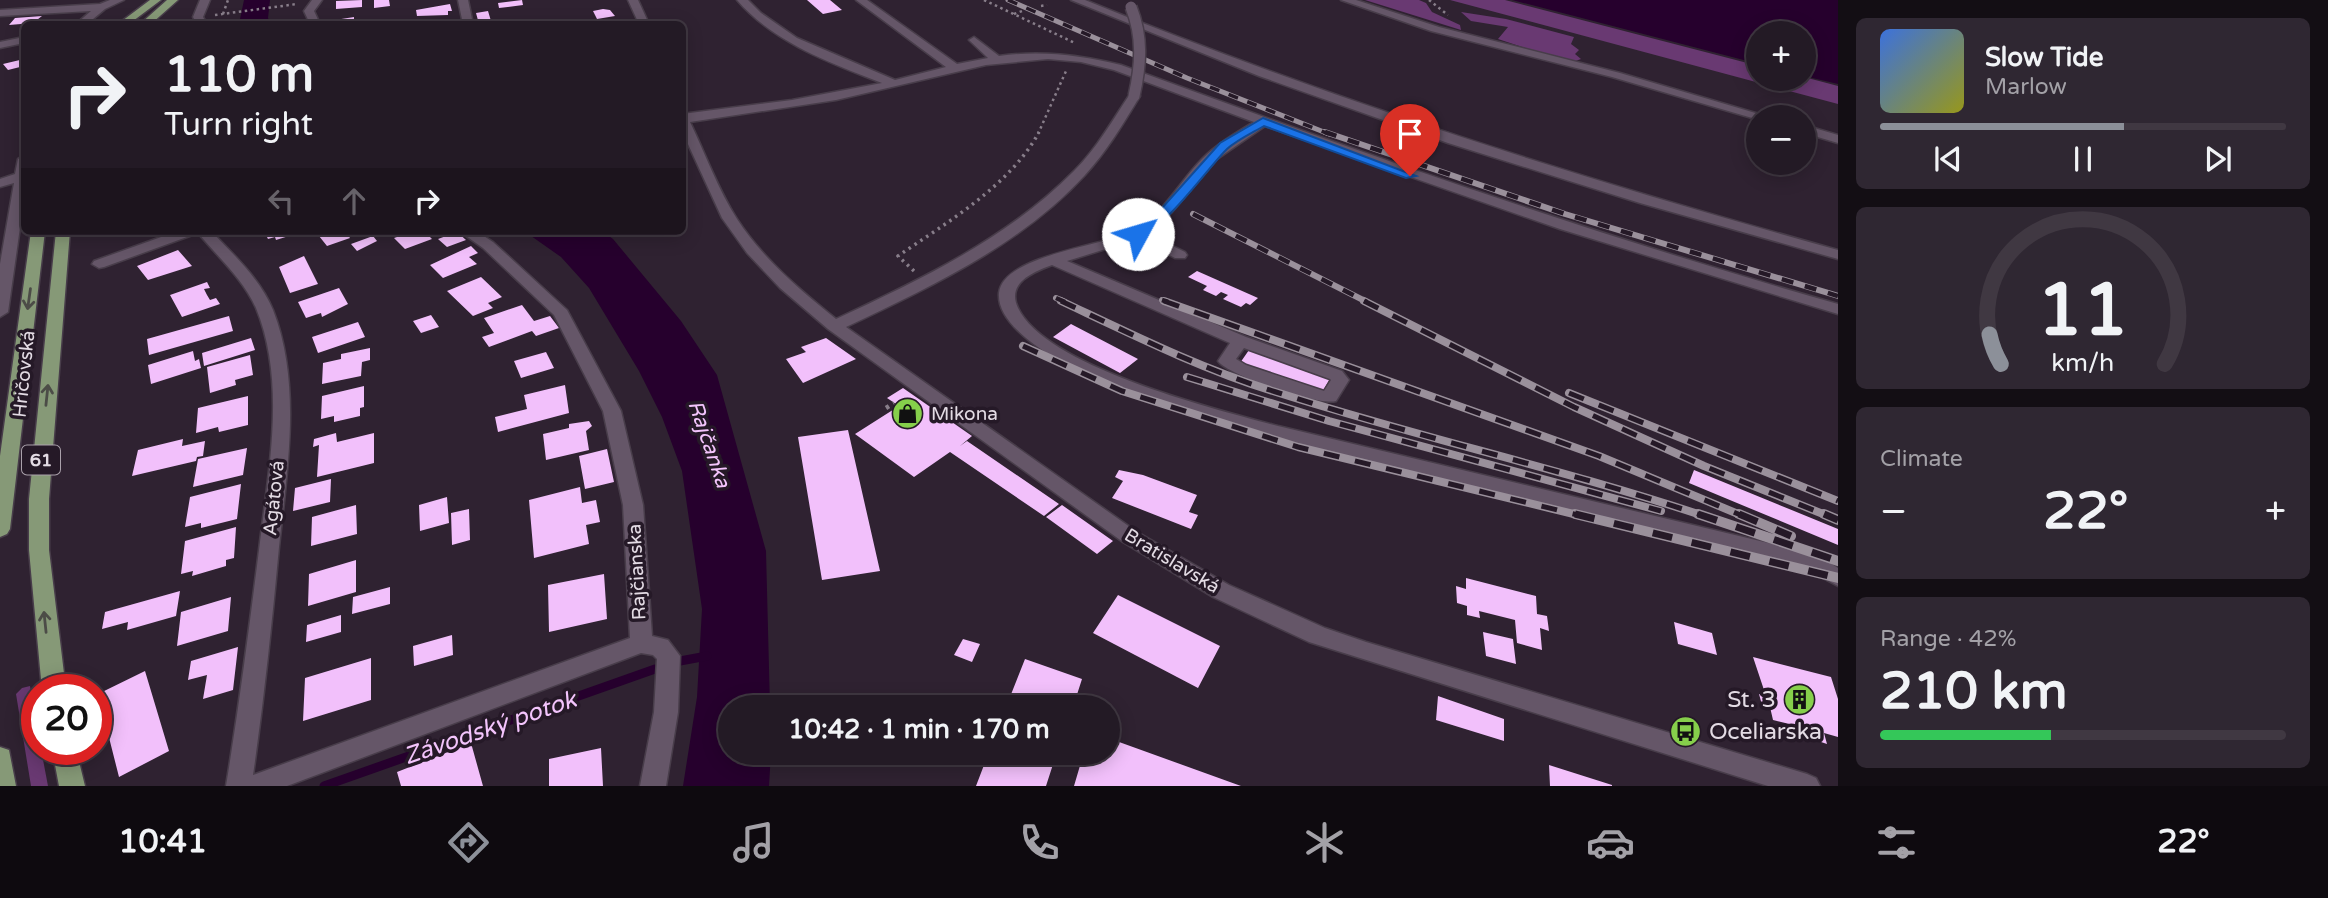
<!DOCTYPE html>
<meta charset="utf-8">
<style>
:root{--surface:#231a25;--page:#2f2732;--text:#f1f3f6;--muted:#a3a1a7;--line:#403842;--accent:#8c9099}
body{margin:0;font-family:"Varela Round",sans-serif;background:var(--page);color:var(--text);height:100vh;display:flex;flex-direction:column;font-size:26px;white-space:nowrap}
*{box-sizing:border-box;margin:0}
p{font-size:23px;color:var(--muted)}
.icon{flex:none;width:38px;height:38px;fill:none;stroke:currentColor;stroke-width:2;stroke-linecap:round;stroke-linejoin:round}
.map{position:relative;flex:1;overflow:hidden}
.drawer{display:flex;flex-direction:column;gap:18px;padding:18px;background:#130e14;width:490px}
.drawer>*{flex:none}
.top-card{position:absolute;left:21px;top:21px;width:665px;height:214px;border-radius:10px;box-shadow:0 4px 18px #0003,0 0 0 2px var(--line);background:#231a25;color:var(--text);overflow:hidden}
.fabs{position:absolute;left:1746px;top:21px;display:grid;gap:14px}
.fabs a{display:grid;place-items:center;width:70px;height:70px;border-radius:50%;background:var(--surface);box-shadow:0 4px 18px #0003,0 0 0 2px var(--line);font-size:35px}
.speed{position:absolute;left:21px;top:674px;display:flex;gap:14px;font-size:35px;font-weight:700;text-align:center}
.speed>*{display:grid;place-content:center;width:91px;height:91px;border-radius:50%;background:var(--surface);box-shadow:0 4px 18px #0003,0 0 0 2px var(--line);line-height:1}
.speed .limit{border:10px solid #d22;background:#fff;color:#111}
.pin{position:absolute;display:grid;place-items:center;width:60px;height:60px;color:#fff;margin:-72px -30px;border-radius:50% 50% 50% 0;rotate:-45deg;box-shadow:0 0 7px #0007}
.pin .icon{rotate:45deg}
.me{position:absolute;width:77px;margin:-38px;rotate:51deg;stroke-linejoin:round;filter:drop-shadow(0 0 5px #0008)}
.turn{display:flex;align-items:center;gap:24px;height:147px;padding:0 28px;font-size:32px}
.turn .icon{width:91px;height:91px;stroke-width:2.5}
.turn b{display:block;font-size:49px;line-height:60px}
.lanes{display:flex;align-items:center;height:66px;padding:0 28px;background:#0003;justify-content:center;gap:35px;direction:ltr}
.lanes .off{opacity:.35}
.big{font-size:52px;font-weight:800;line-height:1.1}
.drawer .card{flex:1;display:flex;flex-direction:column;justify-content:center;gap:10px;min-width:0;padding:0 24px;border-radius:10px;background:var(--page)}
.drawer .dial{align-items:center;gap:0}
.dial svg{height:182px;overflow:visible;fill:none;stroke:var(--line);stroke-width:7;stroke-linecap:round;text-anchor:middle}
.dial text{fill:var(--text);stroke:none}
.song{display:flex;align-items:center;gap:21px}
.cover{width:84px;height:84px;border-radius:10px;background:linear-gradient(135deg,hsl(220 70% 55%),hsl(60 70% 35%))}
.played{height:7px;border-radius:4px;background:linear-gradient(90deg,var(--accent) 60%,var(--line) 60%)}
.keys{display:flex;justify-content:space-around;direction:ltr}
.heat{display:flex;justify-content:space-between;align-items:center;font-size:38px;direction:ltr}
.charge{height:10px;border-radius:5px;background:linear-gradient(90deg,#34c759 42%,var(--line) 0)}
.trip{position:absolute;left:718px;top:695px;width:402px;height:70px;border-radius:35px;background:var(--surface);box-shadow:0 4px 18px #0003,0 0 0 2px var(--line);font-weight:800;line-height:70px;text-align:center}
.menu{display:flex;height:112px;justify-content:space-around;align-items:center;background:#0e0a0f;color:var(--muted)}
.menu .icon{width:49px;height:49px}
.menu .selected{color:var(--accent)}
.menu b{font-size:32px;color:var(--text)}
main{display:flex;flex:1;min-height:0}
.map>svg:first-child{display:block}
.green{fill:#693972}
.water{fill:#26002d}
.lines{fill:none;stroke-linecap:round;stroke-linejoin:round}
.stream{stroke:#26002d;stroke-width:9}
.building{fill:#f2c0fb}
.minor-casing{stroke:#483d4a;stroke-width:3}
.major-casing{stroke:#483d4a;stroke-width:3}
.path-far2{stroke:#887e8a;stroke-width:2.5;stroke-dasharray:2.5 3.5;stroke-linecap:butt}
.path-far1{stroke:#887e8a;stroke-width:3.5;stroke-dasharray:2.5 4.5;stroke-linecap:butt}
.path{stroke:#887e8a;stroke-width:4.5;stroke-dasharray:3.5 5;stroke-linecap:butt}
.minor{fill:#655668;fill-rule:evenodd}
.major{fill:#869977;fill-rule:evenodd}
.rail-far3-casing{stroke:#9a909b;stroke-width:5}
.rail-far2-casing{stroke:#9a909b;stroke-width:6}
.rail-far1-casing{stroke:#9a909b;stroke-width:8}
.rail-casing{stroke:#9a909b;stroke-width:10}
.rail-far3{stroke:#251927;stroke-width:3.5;stroke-dasharray:10;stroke-linecap:butt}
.rail-far2{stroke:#251927;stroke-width:4.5;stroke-dasharray:12;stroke-linecap:butt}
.rail-far1{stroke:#251927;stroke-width:5;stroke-dasharray:16;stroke-linecap:butt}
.rail{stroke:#251927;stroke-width:7;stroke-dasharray:20;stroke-linecap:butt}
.minor-bridge-casing{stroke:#483d4a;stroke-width:14;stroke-linecap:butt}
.minor-bridge{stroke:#655668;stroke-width:11}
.oneway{stroke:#4c4c47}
.route{fill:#1a73e8;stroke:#114b97;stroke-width:2}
.labels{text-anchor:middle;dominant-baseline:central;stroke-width:7;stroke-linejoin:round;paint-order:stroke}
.shield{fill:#251927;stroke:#aaa1ab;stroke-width:2}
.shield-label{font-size:18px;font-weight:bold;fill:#e3dbe4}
.street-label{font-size:19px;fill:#e3dbe4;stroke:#251927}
.poi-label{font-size:19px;fill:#e3dbe4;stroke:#251927;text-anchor:start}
.water-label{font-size:21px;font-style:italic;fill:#f3c4fc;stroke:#251927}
.near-poi-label{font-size:23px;fill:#e3dbe4;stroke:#251927;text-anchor:end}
.near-water-label{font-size:24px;font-style:italic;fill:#f3c4fc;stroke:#251927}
</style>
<main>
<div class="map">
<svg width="1838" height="786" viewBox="0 0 1838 786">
<rect width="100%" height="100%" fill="#2f2231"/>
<path class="green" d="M1365,0H1419L1426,3L1432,12L1460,25L1461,30Z
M1450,0H1505L1759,66V79L1804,77L1838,86V104Z
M1461,12L1506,19L1574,37L1571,44L1579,50L1575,54L1581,59L1570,63L1498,39L1508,27L1471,21Z
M30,686L37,724V749H41L48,786H31L16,694L22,688Z"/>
<path class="water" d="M244,0H270L268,18L271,24H239Z
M1512,0H1838V84L1804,76V33H1759V64Z
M524,231H602L613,239L681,321L717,375L766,551L770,707H730V752L771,753L769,786H683L697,697L702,609L682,471L662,417L639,371L589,288L561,257Z"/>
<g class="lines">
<path class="stream" d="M680,661L707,656
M324,786L655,669"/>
</g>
<path class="building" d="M362,0V7L336,9V1Z
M374,0H389L390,6L374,8Z
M522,0L523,5L499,8L498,3Z
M807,0H830L842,10L823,14Z
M450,4L452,11H448V15L417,16L416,10Z
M603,9L610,10L615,16L597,19L593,11Z
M488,11L491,21L488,22L489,24H479L476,13Z
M42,16L33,23L9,25L15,18Z
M354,17V24H335V20Z
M24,59V66L8,70L3,64Z
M264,231H290L292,235L276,240L275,237L268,239Z
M315,231H345L350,238L327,246Z
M407,231H424L432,239L405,249L394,238L409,233Z
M457,232L466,240L447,247L438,239Z
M373,236L377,241L357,251L351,244Z
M471,246L478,253L469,257L477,264L443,278L430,265Z
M178,250L192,266L148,280L137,266Z
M304,256L318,284L290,293L279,267Z
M1197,271L1258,298L1250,305L1246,303L1241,307L1223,299L1228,295L1221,292L1216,296L1203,290L1207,286L1188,277Z
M481,277L502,297L488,303L493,308L473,316L447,291Z
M207,282L210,288L204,289L207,295L210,300L216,298L220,304L182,317L170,295Z
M339,288L348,304L322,317L321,313L306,318L298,302Z
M522,305L534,321L550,316L559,328L536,336L532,331L489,347L482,337L494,333L484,318Z
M431,315L439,327L421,333L413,321Z
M229,316L233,331L149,355L147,339Z
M358,322L365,337L318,353L312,337Z
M1071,324L1138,359L1120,373L1053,337Z
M251,338L255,350L204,366L202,353Z
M826,338L856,359L803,383L786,359L806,352L801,347Z
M370,348V360L362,362L361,376L322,384L323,363L341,359V354Z
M1249,350L1303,369L1307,363L1333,373L1322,393L1240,363Z
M193,351L195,361L199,359L201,368L151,384L148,365Z
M546,352L554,368L521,378L514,361Z
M250,355L253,375L235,380L236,385L210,393L207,367Z
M565,385L569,413L498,432L495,417L527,409L524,395Z
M364,386V407L360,408V416L334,422V416L321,419L322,396Z
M903,388L972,436L960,446L967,441L1059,504L1044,516L950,452L914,477L855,434L899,406L887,398Z
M248,396V425L219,432L218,427L196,433L198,408Z
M589,421L592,426L586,431L589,450L546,460L543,434L569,428V424Z
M848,430L880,571L822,580L798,437Z
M336,433L337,442L374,433V463L317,477L319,445L313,447L314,439Z
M183,439L182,446L205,441L203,456L197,457L196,461L132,476L138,450Z
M247,448L243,475L193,487L198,459Z
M607,449L614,482L585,489L579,456Z
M1119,470L1143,475L1197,495L1189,512L1198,515L1191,529L1112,498L1123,481L1115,477Z
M1694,470L1838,529V545L1689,483Z
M331,479L330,502L293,511L295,488Z
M241,484L237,519L201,528V523L185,527L190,497Z
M580,487L582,503L596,500L600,522L586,525L589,544L534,558L529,500Z
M447,497L449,523L420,531L419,505Z
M356,505L357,534L311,546L312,517Z
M1062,505L1113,541L1097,554L1046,517Z
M469,509L470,540L452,545L451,513Z
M236,527L234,558L226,560V566L192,576L193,571L181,574L185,541Z
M356,560V592L308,606L309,574Z
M604,574L607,619L549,632L548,585Z
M1466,578L1536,596L1537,614L1547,616L1549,631L1540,628L1542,650L1517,643L1515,620L1479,611L1480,618L1467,615V606L1457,603L1456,586L1466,589Z
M390,587V604L352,614L353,597Z
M180,591L176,616L127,630L128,622L102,629L105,612Z
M1118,595L1220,646L1198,688L1093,633Z
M231,597L228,631L177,646L181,612Z
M341,615V632L306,642L307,625Z
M1674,622L1712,633L1717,655L1678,644Z
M1483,632L1513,639L1516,664L1486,656Z
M452,635L453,655L414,666L413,646Z
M963,639L980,644L972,662L954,655Z
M238,647L233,690L203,699L207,675L188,680L191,661Z
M1753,657L1831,677L1838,699V737L1824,733L1827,744L1812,739L1806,728L1773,720L1770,707L1762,705L1759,694L1766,696Z
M371,658V700L303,721L305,678Z
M1025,659L1082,679L1073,707H1006Z
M145,671L169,751L119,777L98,694Z
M1438,696L1504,719V741L1436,720Z
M1108,738L1241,786H1074L1084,752H1108Z
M471,743L483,786H401L397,772Z
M601,748L603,786H549V759Z
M989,752H1057L1046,786H976Z
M1549,765L1612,785V786H1550Z"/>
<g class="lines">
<defs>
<path id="minor" d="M110,0H124L105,9L87,24H76L91,11L0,16V10L100,4Z
M200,0H210L203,17L207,24H197L193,17Z
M312,0H322L314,11L320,24H310L304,11Z
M458,0H468L473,24H463Z
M628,0H638L649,24H639Z
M737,0H748L761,13L797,38L895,80L946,67L856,0H867L957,64L988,58L969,40L974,37L999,56C1041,50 1080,55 1121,65C1358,152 1595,235 1838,304V314L1560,229L1265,126L1217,159L1171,213L1148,234L1185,252L1187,255L1185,258H1175L1138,239L1067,261L1246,337L1342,371L1349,380L1336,401C1318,406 1229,376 1218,361L1230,343L1052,265C1033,272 1006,283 1018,308C1046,367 1217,410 1278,426L1789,548L1824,559L1838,568V586L1810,571L1789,564C1659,533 1529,501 1400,469C1294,443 1184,420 1085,374C1058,361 996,328 999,293C1003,255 1104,246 1133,231C1163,215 1179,182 1202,159C1217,144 1236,133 1254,122L1114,70L1081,62L1048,59L986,65L836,100L690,122C705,153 718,190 737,219C763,259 799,289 836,319C920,280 1008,238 1074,171C1097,148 1112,121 1130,94H1138L1140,96C1123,124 1107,151 1085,175C1021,245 930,287 846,327L1137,532L1229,585L1325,628L1366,642L1807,774L1816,778L1820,786H1768L1309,642L1213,597L1123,542L828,329L780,288L747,253L722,218L682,131V114L792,100L882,83C831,63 774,43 737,0ZM1244,348L1330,379L1331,380L1324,391L1246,365L1236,359Z
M1071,0H1085C1331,100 1582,179 1838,250V259L1640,203L1448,143L1259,76Z
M1341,0H1356L1439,27L1620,73L1769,117H1759V120L1612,77L1431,31Z
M24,37V43L0,48V42Z
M1804,125L1838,135V143L1804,133Z
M24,155V199L8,312L0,317V264L14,183L0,187V179L15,174L18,159Z
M178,231H211C234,255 260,279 273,310C302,384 287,471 279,547C272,623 264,699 253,775L630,638L623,505L603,411L554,315L483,248L459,231H476L493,242L567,310L621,411L643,505L652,636L668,640L680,656L678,712L666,786H640L654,712L657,659L653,655L641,653L287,786H226C239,707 249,629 259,550C268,473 287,383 256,308C243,279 218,257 198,233L104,267L99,268L92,264L94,261Z"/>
<path id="major" d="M150,0H161L129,24H118Z
M167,0H178L151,24H140Z
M31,231H45L10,529L7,534L0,537V456Z
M56,231H70L49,499V550L66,690H42L29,550V499Z
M0,747L9,750L16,786H0Z
M52,749H76L85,786H59Z"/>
</defs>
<use href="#minor" class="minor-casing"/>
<use href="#major" class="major-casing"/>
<path class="path-far2" d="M984,0L1075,43
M1429,0L1448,15
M1041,6L1047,5
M223,14L228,0
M1014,14L1025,10
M215,15L297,4
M1038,134L1066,71"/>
<path class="path-far1" d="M914,271L898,256C946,223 1011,185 1039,132"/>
<path class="path" d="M886,408L894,403"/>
<use href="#minor" class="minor"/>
<use href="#major" class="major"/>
<defs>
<path id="rail-far3" d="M1008,0L1187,78L1329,134"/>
<path id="rail-far2" d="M1325,132L1565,214L1838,296
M1193,214L1367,302
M1056,298L1065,302
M1162,300L1168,302"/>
<path id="rail-far1" d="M1061,301C1131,334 1201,369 1276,392C1417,437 1563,469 1704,516
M1164,301L1599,456L1743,516
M1364,301L1574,407L1704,466L1828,516
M1023,346L1122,391L1298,447L1582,516
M1187,377L1329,421L1661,511
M1569,393L1838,501"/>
<path id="rail" d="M1575,514L1838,578
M1698,514L1838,561
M1739,514L1791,536
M1824,514L1838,520"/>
</defs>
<use href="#rail-far3" class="rail-far3-casing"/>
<use href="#rail-far2" class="rail-far2-casing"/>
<use href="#rail-far1" class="rail-far1-casing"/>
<use href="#rail" class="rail-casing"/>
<use href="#rail-far3" class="rail-far3"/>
<use href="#rail-far2" class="rail-far2"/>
<use href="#rail-far1" class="rail-far1"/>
<use href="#rail" class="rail"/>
<defs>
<path id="minor-bridge" d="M1131,7C1143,37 1141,65 1134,96"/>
</defs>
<use href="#minor-bridge" class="minor-bridge-casing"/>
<use href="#minor-bridge" class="minor-bridge"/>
</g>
<defs><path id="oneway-shaft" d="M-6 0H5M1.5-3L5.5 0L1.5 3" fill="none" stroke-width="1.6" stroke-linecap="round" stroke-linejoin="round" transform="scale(1.75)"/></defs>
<g class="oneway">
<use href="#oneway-shaft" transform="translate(29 299) rotate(98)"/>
<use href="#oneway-shaft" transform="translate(47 395) rotate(-84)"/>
<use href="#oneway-shaft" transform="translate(45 622) rotate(-96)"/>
</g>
<path class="route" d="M1263,118L1416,176L1406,178L1264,126C1252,133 1237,140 1227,149C1209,166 1157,241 1133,237V231L1162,208L1220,143Z"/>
<defs>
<symbol id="shop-disc" viewBox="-11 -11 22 22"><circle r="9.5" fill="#86cf4b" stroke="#251927"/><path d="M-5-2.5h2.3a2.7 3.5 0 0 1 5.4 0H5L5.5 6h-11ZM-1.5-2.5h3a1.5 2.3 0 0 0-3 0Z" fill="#111"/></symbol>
<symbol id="building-disc" viewBox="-11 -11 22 22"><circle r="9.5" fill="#86cf4b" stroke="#251927"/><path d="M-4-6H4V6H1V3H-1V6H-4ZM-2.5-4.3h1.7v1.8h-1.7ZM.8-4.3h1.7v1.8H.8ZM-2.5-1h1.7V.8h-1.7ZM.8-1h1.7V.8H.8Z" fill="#111"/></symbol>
<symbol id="bus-disc" viewBox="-11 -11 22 22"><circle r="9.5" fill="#86cf4b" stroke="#251927"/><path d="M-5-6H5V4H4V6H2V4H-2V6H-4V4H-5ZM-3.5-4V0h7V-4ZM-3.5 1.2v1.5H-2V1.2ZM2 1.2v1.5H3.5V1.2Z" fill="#111"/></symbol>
</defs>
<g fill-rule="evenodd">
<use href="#shop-disc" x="890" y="396" width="35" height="35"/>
<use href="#building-disc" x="1782" y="682" width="35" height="35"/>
<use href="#bus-disc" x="1668" y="714" width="35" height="35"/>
</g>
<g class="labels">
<rect class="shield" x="22" y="445.5" width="38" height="29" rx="5"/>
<g class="shield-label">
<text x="41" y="460">61</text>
</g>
<g class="street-label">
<text transform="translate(24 374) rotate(-84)">Hričovská</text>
<text transform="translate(274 498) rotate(-84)">Agátová</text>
<text transform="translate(1172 561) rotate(31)">Bratislavská</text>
<text transform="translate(637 572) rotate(-93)">Rajčianska</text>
</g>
<g class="poi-label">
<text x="931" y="414">Mikona</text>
</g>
<g class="water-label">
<text transform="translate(709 444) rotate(71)">Rajčanka</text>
</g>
<g class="near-poi-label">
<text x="1776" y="700">St. 3</text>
<text x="1709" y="732" text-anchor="start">Oceliarska</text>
</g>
<g class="near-water-label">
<text transform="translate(490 728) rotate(-19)">Závodský potok</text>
</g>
</g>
</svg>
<div class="fabs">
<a>+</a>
<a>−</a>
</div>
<div class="speed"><div class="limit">20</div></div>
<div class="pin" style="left:1410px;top:176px;background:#d93025"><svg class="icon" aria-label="arrive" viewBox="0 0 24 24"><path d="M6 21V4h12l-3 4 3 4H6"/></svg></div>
<svg class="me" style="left:1138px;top:234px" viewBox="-20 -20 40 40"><circle r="19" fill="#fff"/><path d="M0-13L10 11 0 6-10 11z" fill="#1a73e8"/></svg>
<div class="trip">10:42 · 1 min · 170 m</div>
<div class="top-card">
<div class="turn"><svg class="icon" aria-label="right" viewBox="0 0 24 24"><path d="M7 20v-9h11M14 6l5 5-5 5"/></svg><div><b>110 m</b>Turn right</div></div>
<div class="lanes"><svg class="icon off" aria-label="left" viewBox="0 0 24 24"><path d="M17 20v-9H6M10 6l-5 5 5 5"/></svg><svg class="icon off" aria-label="ahead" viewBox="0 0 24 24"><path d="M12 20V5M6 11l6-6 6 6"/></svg><svg class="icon" aria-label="right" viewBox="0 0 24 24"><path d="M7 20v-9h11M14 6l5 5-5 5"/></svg></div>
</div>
</div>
<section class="drawer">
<div class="card">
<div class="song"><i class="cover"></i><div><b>Slow Tide</b><p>Marlow</p></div></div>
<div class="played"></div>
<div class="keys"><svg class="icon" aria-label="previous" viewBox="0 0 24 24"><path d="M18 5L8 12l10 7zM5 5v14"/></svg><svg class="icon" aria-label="pause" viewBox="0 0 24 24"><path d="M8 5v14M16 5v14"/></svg><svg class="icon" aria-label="next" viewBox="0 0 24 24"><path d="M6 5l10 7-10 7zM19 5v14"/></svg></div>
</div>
<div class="card dial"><svg viewBox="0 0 100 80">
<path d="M14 69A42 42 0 1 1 86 69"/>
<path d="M14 69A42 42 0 0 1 9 56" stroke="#8c9099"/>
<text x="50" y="56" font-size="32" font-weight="700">11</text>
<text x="50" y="72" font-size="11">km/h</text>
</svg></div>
<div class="card"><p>Climate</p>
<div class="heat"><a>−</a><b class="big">22°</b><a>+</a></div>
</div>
<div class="card"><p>Range · 42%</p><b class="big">210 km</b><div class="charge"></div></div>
</section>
</main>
<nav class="menu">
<b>10:41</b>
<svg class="icon selected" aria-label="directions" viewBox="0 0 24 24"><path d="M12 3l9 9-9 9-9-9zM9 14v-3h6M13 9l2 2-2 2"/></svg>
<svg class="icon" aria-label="music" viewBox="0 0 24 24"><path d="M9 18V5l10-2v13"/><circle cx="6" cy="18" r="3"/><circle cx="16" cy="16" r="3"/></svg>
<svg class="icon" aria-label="phone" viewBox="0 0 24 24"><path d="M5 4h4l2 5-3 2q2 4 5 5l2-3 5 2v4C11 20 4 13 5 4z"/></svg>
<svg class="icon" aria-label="climate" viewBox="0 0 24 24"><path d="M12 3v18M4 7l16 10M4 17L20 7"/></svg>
<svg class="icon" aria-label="car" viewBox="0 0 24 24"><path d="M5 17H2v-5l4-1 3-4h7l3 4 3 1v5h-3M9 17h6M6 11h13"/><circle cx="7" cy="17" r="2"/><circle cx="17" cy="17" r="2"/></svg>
<svg class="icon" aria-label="filters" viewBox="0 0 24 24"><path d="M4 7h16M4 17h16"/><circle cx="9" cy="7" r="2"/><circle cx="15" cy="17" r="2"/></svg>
<b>22°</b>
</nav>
